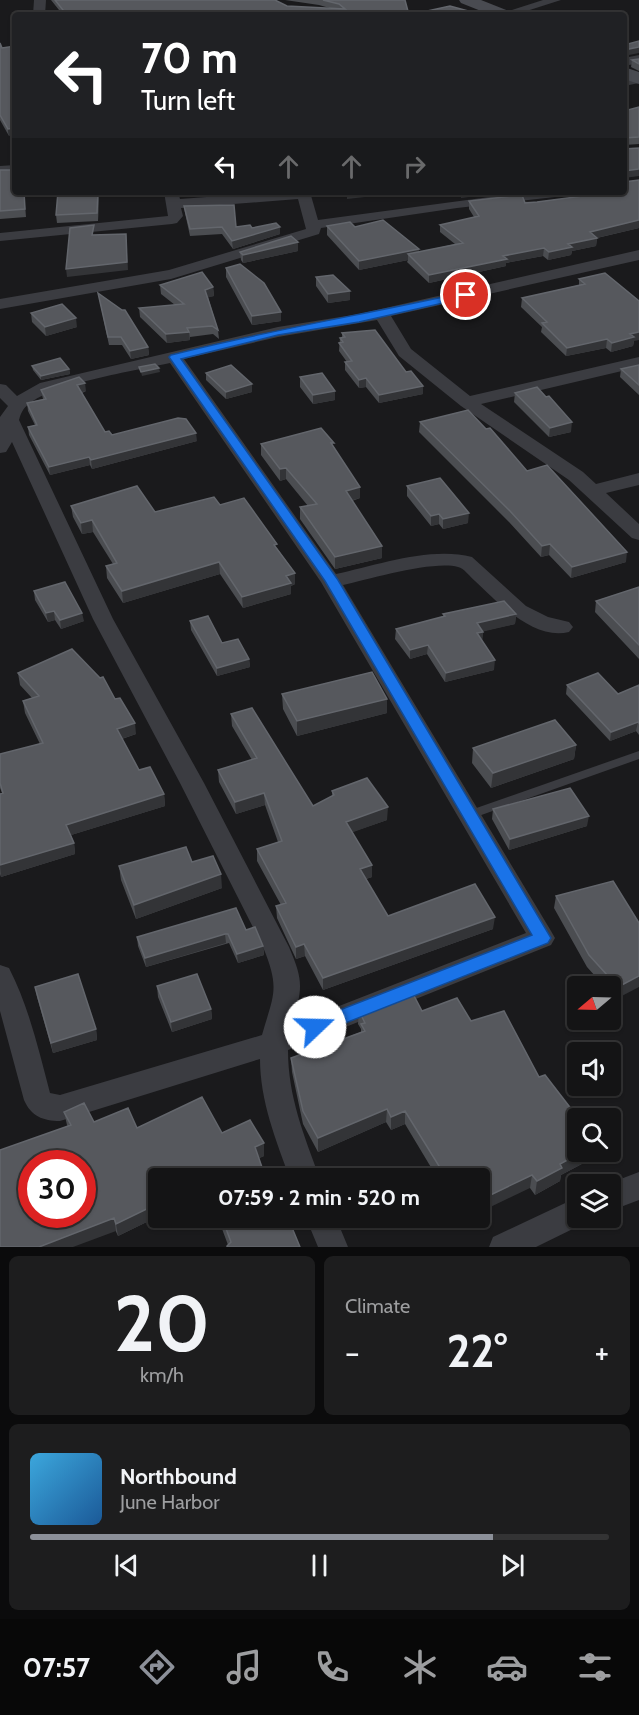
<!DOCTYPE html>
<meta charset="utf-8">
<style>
:root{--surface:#141415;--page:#1d1d1e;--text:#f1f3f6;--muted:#9d9ea0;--line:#333334;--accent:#8c9099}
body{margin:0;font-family:Cabin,sans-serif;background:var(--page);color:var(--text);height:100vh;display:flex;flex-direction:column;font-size:22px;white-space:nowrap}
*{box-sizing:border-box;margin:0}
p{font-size:20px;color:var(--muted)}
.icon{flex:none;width:33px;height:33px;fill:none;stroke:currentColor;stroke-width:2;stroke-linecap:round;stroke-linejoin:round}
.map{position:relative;height:1247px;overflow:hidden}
.panel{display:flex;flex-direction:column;gap:9px;padding:9px;background:#0b0b0c;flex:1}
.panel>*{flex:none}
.guide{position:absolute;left:12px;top:12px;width:615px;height:183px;border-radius:6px;box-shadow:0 2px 4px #0004,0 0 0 2px var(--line);background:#202124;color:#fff;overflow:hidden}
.needle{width:39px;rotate:251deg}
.fabs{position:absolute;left:567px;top:976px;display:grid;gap:12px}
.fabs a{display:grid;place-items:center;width:54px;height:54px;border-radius:6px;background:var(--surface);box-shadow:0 2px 4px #0004,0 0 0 2px var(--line);font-size:30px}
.speed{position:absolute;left:18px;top:1150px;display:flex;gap:12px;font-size:30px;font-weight:700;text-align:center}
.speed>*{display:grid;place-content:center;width:78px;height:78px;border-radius:50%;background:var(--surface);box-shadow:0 2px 4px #0004,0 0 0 2px var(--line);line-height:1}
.speed .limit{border:9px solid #d22;background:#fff;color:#111}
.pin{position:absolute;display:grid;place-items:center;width:51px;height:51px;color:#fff;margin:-26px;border:3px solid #fff;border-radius:50%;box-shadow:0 2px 6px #0007}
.me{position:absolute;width:66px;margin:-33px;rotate:69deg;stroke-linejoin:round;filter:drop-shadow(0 0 4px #0008)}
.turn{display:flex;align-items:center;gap:21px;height:126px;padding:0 30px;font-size:27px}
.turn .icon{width:78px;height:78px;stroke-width:2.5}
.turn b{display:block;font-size:42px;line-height:51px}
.lanes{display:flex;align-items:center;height:57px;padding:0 30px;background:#0003;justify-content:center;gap:30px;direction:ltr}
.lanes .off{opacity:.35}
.big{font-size:45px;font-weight:700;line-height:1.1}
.panel .tile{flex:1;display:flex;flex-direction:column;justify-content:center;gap:9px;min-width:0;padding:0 21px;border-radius:9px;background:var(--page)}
.panel .dial{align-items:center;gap:0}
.dial b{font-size:78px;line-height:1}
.song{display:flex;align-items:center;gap:18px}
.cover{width:72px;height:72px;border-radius:9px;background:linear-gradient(135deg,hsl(200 70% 55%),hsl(210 70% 35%))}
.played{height:6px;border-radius:3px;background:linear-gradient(90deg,var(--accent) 80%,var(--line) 80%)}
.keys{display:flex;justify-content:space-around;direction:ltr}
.heat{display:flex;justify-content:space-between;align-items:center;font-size:33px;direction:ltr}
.panel .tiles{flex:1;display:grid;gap:9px;grid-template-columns:1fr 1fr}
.tile:last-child{grid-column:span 2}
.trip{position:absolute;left:148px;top:1168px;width:342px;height:60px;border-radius:6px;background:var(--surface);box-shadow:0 2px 4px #0004,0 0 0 2px var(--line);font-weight:700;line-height:60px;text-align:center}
.dock{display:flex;height:96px;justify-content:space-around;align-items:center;background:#080808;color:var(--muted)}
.dock .icon{width:42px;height:42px}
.dock .active{color:var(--accent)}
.dock b{font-size:27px;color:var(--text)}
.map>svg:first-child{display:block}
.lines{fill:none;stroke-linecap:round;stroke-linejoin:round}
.lane{fill:#3b3c41;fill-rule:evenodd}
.street{fill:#3b3c41;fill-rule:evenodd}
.secondary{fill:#494b51;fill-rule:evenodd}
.wall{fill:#4b4d51}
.shaded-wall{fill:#333437}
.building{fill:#56585d;stroke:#63666c;stroke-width:1.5;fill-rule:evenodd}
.route{fill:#1a73e8;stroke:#114b97;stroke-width:1.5}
</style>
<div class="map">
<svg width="639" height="1247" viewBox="0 0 639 1247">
<rect width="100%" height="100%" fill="#1a1a1c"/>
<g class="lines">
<path class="lane" d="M639,751V759L473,818H465L463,815L465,812Z"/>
<path class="street" d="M34,0H46L45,15H33Z
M543,0H561L514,15H496Z
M639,55V63L624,66V58Z
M639,75V83L624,86V78Z
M15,165V173L0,174V166Z
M164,192H178L180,199L274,192H310L318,220L526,192H571L564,196L457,208L321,228L319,234L171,279L0,309V299L169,270L306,229L298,199L181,208L183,216L177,223L172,224L0,241V233L168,216Z
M639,250V260L391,316L411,349L470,396L639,357V367L481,404L583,472L596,484L639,473V485L606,493L639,524V540L632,538L569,480L461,406L399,356L377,320L278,337L184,359L336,574C377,565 431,546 472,557L526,606L548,617L569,622L573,627L569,632C535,641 498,603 475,581C470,577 464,568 458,567C434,560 370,579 343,585L551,931L555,938L551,945L288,1050C288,1097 304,1135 320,1179H290C276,1140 260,1101 260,1059L60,1121C43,1121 31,1116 24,1100L0,1011V965L9,968C29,1007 39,1051 50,1093L60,1095L262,1035C274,993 280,989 263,947L180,783L93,619L12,442L6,452L0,453V417L8,406L0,398V384L6,385L17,396L40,383L278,327L359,314ZM170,363L321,582L526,933L293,1024C302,987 304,982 289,947L204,783L113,619L19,420C21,413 23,408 29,404C54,383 135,371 170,363Z
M639,1172V1200L610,1211V1185H605Z
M578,1197V1218H590L589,1221L536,1247H489L493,1237Z
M306,1218H336L348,1247H318Z"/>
<path class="secondary" d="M459,0H481L511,12L513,15H491L461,3Z
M624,67L639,72V84L624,79Z"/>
</g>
<path class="wall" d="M51,0H275L287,6L333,9L319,5L285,0H405L409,15H483H63Z
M0,43L9,136L0,120Z
M639,59V71L631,67L632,60Z
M639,107V144L624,145V111Z
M0,173L15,192H24L26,217L0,219Z
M639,180V228L597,238L596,246L572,251L571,255L548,260L543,256L506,263V266L429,283L407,262L408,260L359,270L327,235V226L355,227L419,252L455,244L440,232V225L474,217L469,209V201L537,202L575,197L572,194V192H624Z
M58,192H128L99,195L98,221L57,223L56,215Z
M184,206L236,227L252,228L280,234L233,249L222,234L190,236L185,213Z
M298,242V251L243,263L241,260L240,252Z
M226,268L281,312V321L252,325L226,277Z
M605,273L634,341L633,346L611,352L606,348L566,356L541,332L542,327L521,307L522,298L579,285V279Z
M316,277L350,300L328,303L316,286Z
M160,285L213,287L214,296L208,297L218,330L219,339L213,334L190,337V340L167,343L140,317L139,308L175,305L161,294Z
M98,293L148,347L149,355L131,359L122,345H109Z
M31,313L77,327L46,336L32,322Z
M342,333L406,372L423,386V394L379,403L366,387L359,388L345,370V362H347L339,351L340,338L342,337Z
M639,365V395L620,377L621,369Z
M32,366L69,369L70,374L41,380L33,370Z
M206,373L252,392L226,399L206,380Z
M300,377L335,391V400L313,404L300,387Z
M41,390L86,391L82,393L105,432L112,435L197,441L92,469L90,465L50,475L29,435L28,427L35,425L28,411L27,403L43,399Z
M515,393L571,432L549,437L514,402Z
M420,422L527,471L626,562L571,578L549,555L541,557L509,522L419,432Z
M261,444L334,447L360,498L352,501L382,558L335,569L300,519V507L308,506L286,479L280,481L261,455Z
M407,486L468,523L443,529L439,524L431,526L407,496Z
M220,505L277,548L295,573V584L291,586V594L243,608L220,574L123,603L107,578L106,566L113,564L93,532L82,534L73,517L71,506L155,512Z
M639,587V659L595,612L596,601Z
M34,591L84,621L61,629L55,620L48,622L35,600Z
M443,614H516L515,624L483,631L482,641L494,670L445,682L427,654L410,659L395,639L396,629L443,617Z
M190,621L222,643L249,659L250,667L217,676L191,630Z
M18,673L115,699L136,734L122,739L139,770L164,794L165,806L71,835L74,843L75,854L1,877L0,874V794L2,793L0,788V754L40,744L25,713L23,701L32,698L20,685Z
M567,685L618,694L639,685V735L636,731L610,741L566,694Z
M282,694L387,713L297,736L283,709Z
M231,714L313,806L332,796V791L387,820L352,832L372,877L366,879L388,916L493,929L323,990L305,956L296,959L277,918L276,906L281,905L257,861V849L278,842L265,805L236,814L219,782L218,770L252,760L232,726Z
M576,745L574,759L491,788L472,763L473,748Z
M493,809L587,826L509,850L492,819Z
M192,862L222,888L136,919L121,880L119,866Z
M556,896L639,923L616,999L610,993V987H605L587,967L554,908Z
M246,930L263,946L264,955L238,963L229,943L146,967L138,946L137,937Z
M157,986L211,1009L212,1019L172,1032L158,997Z
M35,987L96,1029L97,1040L53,1053L37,997Z
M359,1011H422L471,1021L539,1077L595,1157L561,1175L560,1181L535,1195L530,1188L480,1179H438L405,1124L391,1130L386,1122L318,1152L303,1124L292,1072L291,1058L361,1032V1029L358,1024Z
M64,1112L94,1122L137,1128L222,1133L264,1143V1156L259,1158L266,1179H159V1216L118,1236L67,1125Z
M218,1218H288L228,1245Z"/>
<path class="shaded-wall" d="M639,47V53L624,56V50Z
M15,128V135L9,136L8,129Z
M639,169V176L624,178V171Z
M98,192H128L99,195L98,221Z
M347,192H374V196L347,199Z
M461,192H509L461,198Z
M639,220V228L592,239L597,238L596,246L572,251L571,255L548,260L549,252L590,232Z
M280,227V234L233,249L232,241Z
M126,234L128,270L67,277L66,269Z
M298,242V251L243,263V255Z
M544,248L543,256L506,263V266L429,283V275L503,256Z
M419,249V257L408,254V260L359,270V261Z
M213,287L214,296L206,298L205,290Z
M350,291V300L328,303V294Z
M281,312V321L252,325V316Z
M76,318L77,327L46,336L45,327Z
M189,332L190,340L167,343L166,334Z
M639,332V340L634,341L633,346L611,352L612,343L630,334Z
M607,339L606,348L566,356L567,348Z
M148,347L149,355L131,359L130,351Z
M159,368L160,372L142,376L141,372Z
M69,369L70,374L41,380V376Z
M366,378V387L359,388V380Z
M85,383L86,391L78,393L77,385Z
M252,384V392L226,399V392Z
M423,386V394L379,403V395Z
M335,391V400L313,404V395Z
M572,422L571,432L549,437L550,428Z
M196,433L197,441L92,469L91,460Z
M89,457L90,465L50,475L49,467Z
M286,468V479L280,481V469Z
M360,487V498L346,502V491Z
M469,513L468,523L443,529V519Z
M439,514V524L431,526V516Z
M92,520L93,532L82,534L81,523Z
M550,544L549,555L541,557L542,546Z
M382,546V558L335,569V557Z
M627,552L626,562L571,578L572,567Z
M219,562L220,574L123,603L122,591Z
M295,573V584L291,586V594L243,608L242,597L286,576Z
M54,611L55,620L48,622L46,613Z
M82,613L84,621L61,629L60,620Z
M516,614L515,624L477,633V623Z
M483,632L482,641L477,633Z
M428,645L427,654L410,659V650Z
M249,659L250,667L217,676V668Z
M495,660L494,670L445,682L446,673Z
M387,699V713L297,736V721Z
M638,722L636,731L610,741L611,732Z
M135,723L136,734L118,740L117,729Z
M576,745L574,759L491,788L493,773Z
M264,793L265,805L236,814L235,802Z
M164,794L165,806L68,836L66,825Z
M388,807L387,820L345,835L346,822Z
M589,816L587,826L509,850L510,839Z
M74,843L75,854L1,877L0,865Z
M372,865V877L360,881V869Z
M221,874L222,888L136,919L134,905Z
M495,917L493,929L323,990V978Z
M225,934L226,943L146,967L145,958Z
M304,944L305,956L296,959V947Z
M263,946L264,955L238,963L237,954Z
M639,976V987L616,999L618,987Z
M211,1009L212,1019L172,1032L171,1022Z
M96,1029L97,1040L53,1053L51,1043Z
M387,1109L386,1122L318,1152V1138Z
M405,1111V1124L391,1130V1117Z
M264,1143V1156L256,1160L255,1147Z
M582,1152H596L595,1157L561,1175L560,1181L535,1195L537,1181L560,1164Z
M205,1175V1179H196Z
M532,1175L530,1188L480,1212V1200Z
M159,1203V1216L118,1236L116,1224Z
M114,1218L116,1231L73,1247H39Z"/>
<path class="building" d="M55,0H275L287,6L345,9L339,4L323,0H405L409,15L450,6L483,15H67Z
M639,41V47L624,50V45Z
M0,43L2,48L15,46V128L8,129L0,115Z
M639,59V64L632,60Z
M639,107V137L624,138V111Z
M639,148V169L624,171V149Z
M0,170H15V192H24L25,209L0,211Z
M639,180V220L590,232L597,238L568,244L572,247L549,252L544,248L503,256L507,259L429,275L408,254L463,243L440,225L479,216L469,201L522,195L525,203L537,202L583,196L579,192H624V182Z
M58,192H98L97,213L56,215Z
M234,205L236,227L250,225L252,228L276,223L280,227L232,241L222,227L190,229L184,206Z
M383,220L419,249L359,261L327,226L350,222L355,227Z
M94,225L92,235L126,234L127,262L66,269L70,228Z
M291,236L298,242L243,255L240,252Z
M240,264L264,283L281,312L252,316L226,268Z
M202,272L213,287L205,290L218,330L212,326L187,328L189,332L166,334L139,308L184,304L160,285Z
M605,273L639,301V332L630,334L634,337L612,343L607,339L567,348L542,323L547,322L522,298L585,284L579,279Z
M333,275L350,291L328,294L316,277Z
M98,293L122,310H125L148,347L130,351L121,337H108Z
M62,304L76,318L45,327L31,313Z
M375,330L406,372L411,371L423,386L379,395L366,378L359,380L345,362L352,361L339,343L343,342L340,338L345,337L342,333Z
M60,358L69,369L41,376L32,366Z
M155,364L159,368L141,372L139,367Z
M231,365L252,384L226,392L206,373Z
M639,365V385L621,369Z
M322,373L335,391L313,395L300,377Z
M79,377L85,383L77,385L105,432L109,431L112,435L178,418L186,419L196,433L91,460L89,457L49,467L28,427L37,425L27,403L46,399L41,390Z
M537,387L546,397L549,396L572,422L550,428L515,393Z
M468,410L486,429L490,428L527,471L547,465L627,552L572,567L550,544L542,546L510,511L420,422Z
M321,428L334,443H331L360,487L346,491L382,546L335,557L300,507L317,504L286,468L280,469L261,444Z
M440,478L469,513L443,519L439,514L431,516L407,486Z
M137,486L155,512L214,497L220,505L244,498L277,544L274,545L295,573L286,576L291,583L242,597L219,562L122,591L106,566L117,563L92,520L81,523L71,506Z
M65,582L82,613L60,620L54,611L46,613L34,591Z
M639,587V645L596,601Z
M504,601L516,614L477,623L483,632L477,633L495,660L446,673L428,645L410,650L396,629L445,616L443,614Z
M208,616L222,643L238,639L249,659L217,668L190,621Z
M72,649L100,678L103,677L115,699L120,698L135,723L117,729L139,770L150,767L164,794L66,825L74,843L0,865V794L3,793L0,783V754L43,743L23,701L39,696L18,673Z
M372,672L387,699L297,721L282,694Z
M598,673L618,694L639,685V723L638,722L611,732L567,685Z
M252,708L313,806L334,795L332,791L367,778L388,807L346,822L372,865L360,869L388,916L475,884L495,917L323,978L304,944L296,947L276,906L286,903L257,849L282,841L264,793L235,802L218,770L257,758L231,714Z
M555,720L576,745L493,773L473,748Z
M570,788L589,816L510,839L493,809Z
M186,847L192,862L213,856L221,874L134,905L119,866Z
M613,881L639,923V976L618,987L589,955L556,896Z
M236,908L246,930L255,927L263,946L237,954L228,934H225L145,958L137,937Z
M78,974L96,1029L51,1043L35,987Z
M197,974L211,1009L171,1022L157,986Z
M411,990L422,1011L457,998L471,1021L504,1011L539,1077L545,1075L579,1119H578V1152H582L560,1164L562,1168L537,1181L532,1175L480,1200V1179H447L405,1111L391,1117L387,1109L318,1138L303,1111L291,1058L365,1031L361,1024L365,1023L359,1011Z
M202,1097L222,1133L250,1120L264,1143L255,1147L266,1179H206L205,1175L196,1179H159V1203L116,1224L114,1218L39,1247H0V1150L71,1125L64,1112L84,1103L94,1122L128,1108L137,1128ZM32,1164H82V1215H32Z
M222,1218H288L300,1247H227V1246L231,1242Z"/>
<path class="route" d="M466,292L470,293V297L359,322L278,335L181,359L338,580L551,938L548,943L315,1035L309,1032L306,1027L309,1022L532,935L325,581L169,357L171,355C269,330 368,314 466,292Z"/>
</svg>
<div class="fabs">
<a><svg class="needle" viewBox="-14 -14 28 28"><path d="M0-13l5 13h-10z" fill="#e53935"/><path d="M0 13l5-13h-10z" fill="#9d9ea0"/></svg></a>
<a><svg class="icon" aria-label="sound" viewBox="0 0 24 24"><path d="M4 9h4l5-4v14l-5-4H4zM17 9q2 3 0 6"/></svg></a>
<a><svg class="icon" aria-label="search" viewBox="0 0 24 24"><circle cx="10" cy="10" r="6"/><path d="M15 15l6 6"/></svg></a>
<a><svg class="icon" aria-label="layers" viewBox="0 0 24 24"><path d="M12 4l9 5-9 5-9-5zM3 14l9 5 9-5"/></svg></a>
</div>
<div class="speed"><div class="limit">30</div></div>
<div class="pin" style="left:466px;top:295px;background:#d93025"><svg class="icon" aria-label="arrive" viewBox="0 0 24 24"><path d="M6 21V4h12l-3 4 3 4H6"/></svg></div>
<svg class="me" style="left:315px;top:1027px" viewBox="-20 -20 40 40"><circle r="19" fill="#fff"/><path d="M0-13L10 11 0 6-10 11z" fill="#1a73e8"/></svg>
<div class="trip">07:59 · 2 min · 520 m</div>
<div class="guide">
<div class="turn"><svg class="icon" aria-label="left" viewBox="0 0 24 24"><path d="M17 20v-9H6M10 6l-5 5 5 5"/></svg><div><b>70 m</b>Turn left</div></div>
<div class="lanes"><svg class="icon" aria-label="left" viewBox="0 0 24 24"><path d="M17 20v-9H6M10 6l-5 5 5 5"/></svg><svg class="icon off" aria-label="ahead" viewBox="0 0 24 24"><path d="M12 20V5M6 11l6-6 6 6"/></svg><svg class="icon off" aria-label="ahead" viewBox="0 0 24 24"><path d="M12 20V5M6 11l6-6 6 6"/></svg><svg class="icon off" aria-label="right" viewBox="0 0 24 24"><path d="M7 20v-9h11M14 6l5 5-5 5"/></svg></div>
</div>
</div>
<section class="panel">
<div class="tiles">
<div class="tile dial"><b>20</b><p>km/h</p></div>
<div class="tile"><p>Climate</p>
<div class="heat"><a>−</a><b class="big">22°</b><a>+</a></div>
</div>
<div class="tile">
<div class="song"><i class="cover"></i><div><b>Northbound</b><p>June Harbor</p></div></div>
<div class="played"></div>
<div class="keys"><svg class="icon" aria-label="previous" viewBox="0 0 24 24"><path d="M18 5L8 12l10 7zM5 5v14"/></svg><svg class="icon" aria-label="pause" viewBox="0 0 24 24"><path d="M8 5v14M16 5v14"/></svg><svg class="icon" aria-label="next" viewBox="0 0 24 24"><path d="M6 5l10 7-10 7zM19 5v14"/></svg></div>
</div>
</div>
</section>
<nav class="dock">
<b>07:57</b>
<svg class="icon active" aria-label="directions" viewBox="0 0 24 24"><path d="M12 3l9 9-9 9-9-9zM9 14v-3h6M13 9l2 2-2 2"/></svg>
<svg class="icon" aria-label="music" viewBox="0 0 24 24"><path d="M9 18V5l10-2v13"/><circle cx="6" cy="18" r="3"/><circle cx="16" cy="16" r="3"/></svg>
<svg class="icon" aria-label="phone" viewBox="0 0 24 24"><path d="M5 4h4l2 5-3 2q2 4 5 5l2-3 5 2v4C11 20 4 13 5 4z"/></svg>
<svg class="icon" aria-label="climate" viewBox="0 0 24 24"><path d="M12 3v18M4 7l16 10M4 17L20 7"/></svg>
<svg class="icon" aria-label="car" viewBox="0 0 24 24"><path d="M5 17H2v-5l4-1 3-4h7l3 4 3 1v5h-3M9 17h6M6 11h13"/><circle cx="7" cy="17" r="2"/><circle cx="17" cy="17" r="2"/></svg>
<svg class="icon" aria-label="filters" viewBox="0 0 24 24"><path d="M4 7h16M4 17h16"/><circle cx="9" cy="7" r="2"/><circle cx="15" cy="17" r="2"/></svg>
</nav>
